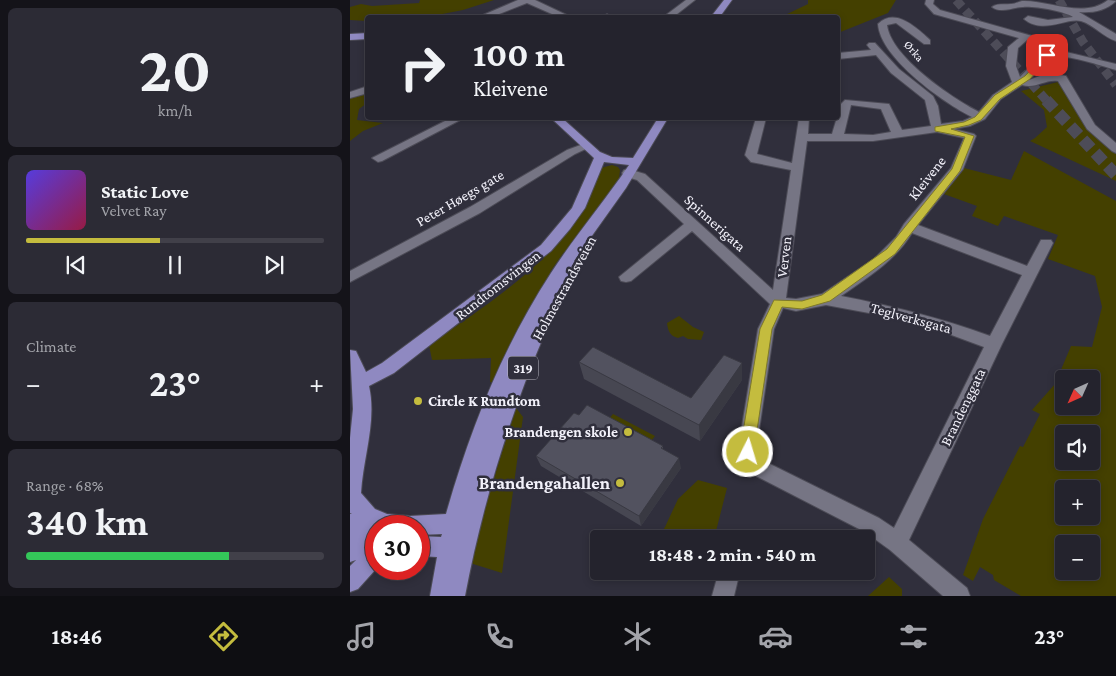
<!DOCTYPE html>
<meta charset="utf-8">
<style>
:root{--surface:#24232d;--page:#2c2b35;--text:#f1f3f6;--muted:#a3a4aa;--line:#414049;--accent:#c4bc3e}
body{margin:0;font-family:"Crimson Pro",serif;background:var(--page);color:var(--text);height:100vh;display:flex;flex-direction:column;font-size:19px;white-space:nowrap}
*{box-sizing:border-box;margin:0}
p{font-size:16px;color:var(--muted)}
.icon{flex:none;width:28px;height:28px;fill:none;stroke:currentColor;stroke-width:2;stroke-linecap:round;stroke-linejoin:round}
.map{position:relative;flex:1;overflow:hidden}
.details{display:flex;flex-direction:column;gap:8px;padding:8px;background:#141319;width:350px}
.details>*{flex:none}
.top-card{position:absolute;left:15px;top:15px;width:475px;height:105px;border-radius:5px;box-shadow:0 2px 8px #0003,0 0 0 1px var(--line);background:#24232d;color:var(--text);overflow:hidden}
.needle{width:32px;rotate:225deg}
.controls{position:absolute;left:705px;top:370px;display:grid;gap:10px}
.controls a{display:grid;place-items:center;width:45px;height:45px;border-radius:5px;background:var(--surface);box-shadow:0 2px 8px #0003,0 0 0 1px var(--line);font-size:25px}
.speed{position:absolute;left:15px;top:515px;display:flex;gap:10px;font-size:25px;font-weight:700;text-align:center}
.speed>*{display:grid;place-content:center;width:65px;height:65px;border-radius:50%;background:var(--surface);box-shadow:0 2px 8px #0003,0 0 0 1px var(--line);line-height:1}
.speed .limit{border:8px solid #d22;background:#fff;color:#111}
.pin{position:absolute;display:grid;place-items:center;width:42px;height:42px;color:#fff;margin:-21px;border-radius:10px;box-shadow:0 2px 8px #0006}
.me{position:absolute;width:55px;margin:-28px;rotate:5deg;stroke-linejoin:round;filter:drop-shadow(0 0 4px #0008)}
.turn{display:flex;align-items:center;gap:18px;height:105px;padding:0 25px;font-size:22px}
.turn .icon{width:65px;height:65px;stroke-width:2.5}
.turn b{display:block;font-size:35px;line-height:42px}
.big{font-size:38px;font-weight:700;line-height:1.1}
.details .widget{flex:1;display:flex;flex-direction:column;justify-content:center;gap:8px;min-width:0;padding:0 18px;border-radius:8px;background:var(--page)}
.details .dial{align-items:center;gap:0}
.dial b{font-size:65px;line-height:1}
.song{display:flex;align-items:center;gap:15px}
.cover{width:60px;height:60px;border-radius:8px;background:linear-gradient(135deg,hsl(250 70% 55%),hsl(340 70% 35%))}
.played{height:5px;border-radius:2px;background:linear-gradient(90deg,var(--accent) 45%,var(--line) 45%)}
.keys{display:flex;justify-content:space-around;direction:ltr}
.heat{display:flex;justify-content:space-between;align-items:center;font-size:28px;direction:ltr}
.charge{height:8px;border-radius:4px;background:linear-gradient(90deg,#34c759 68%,var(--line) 0)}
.trip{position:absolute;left:240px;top:530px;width:285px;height:50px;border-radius:5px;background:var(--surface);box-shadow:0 2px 8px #0003,0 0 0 1px var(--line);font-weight:700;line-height:50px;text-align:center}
.dock{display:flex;height:80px;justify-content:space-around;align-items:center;background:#0e0e12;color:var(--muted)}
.dock .icon{width:35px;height:35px}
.dock .on{color:var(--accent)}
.dock b{font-size:22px;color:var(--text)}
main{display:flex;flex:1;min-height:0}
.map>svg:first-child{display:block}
.green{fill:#444000;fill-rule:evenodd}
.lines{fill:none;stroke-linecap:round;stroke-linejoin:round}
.highway-tunnel-far1{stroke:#4d4c58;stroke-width:9;stroke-dasharray:9 5;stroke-linecap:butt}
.highway-tunnel{stroke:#4d4c58;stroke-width:12;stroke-dasharray:12 6;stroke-linecap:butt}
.minor-casing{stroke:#4c4b56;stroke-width:2}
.major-casing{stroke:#4c4b56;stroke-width:2}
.minor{fill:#767584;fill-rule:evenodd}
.major{fill:#8f89c1;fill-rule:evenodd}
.wall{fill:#474752}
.shaded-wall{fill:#393942}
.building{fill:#52525f;stroke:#393942}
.route{fill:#c4bc3e;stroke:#7f7a28}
.poi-dot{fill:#c4bc3e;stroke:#302f3c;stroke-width:2}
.labels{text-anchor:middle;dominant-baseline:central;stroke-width:5;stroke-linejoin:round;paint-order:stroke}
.far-street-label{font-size:12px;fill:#f2f1fa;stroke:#302f3c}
.shield{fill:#302f3c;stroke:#b8b7c1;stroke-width:1}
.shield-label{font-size:14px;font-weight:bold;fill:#f2f1fa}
.street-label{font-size:15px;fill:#f2f1fa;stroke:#302f3c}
.poi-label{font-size:15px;font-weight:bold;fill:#f2f1fa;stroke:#302f3c;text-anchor:start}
.near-poi-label{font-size:18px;font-weight:bold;fill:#f2f1fa;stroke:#302f3c;text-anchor:end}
</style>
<main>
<section class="details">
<div class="widget dial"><b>20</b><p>km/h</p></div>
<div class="widget">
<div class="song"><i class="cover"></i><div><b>Static Love</b><p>Velvet Ray</p></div></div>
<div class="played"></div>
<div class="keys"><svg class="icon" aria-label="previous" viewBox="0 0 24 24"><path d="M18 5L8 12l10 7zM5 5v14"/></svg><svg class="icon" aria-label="pause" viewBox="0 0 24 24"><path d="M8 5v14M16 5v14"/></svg><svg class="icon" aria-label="next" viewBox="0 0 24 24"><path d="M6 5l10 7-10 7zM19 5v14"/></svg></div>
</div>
<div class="widget"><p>Climate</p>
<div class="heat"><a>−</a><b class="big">23°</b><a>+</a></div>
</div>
<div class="widget"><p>Range · 68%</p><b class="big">340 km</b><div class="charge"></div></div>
</section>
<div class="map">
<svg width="766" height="596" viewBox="0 0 766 596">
<rect width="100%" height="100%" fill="#302f3c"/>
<path class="green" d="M70,0H144L113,10L77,17L18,18L17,21L0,20V7L11,4L22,6L69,3Z
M458,0H546L538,13L488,33V18L431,17L458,4Z
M708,82L739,131L766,153V181L680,141L685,138L697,127L694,110L671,91Z
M17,93V103L9,109L7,120L33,123L13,131L0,141V98Z
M674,151L766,201V596H671L644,580L643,575L630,567L623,581L613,575L633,519L670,446L673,447L690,414L682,410L705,384L721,346L742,347L752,307L745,276L698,259L708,235L654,216L648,226L622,216L627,206L591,193L614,168L661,180ZM714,379H741V406H714ZM714,434H741V461H714ZM714,489H741V516H714ZM714,544H741V571H714Z
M262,165L268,167L270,170L269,179L219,253L214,252L200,272L204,273L144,383L140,382L141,358L82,360L79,345C137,304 209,260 241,195L238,190L251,168Z
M329,316L343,327L354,332L351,340L338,339L333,336L328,338C320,336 318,331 317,323Z
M166,408L173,417L152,573L120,563L132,516Z
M263,414L305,436L298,445L256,422Z
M348,480L377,488L364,539H307L315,527L328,499Z
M539,577L552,589V596H518Z"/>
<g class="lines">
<path class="highway-tunnel-far1" d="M606,0L697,101
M709,0L733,42L766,85"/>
<path class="highway-tunnel" d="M696,100L766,175"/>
<defs>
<path id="minor" d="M168,0H185L223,18H211L177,3L139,18H126Z
M336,0H345L322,18H312Z
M576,0H584L583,4L590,10L686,37L712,51L766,64V70C750,66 710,50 697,60C690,65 685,75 679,80L698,73L716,76L745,125L766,143V153L762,151L737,129L708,81C695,79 686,89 672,85L651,99L635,119L620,126L604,129L624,134L626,136L613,169L568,225L677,266L691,240H701L703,243L652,344L559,540L617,588L620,596H593L540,550L515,532L406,476C396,469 390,457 389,444L408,329L420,304L342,231L281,281L276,282L271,281L269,277L334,224L287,180L274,176L272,173L274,170L278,169L295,174L423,290L441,170L401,162L395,155L406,118H416L407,154L442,163L449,118H459L458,134H482L491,104L495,100L539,104L552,130L581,126L575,100L541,73L526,55L488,59V53L521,50L517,45L519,43H525L549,69L583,96L588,106L591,124L613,121L622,117C594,103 530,58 528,24C545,7 567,28 580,40V44H574L546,23L537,25C541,57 602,98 629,112L643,95L662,82L656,66L658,47L669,38L584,14L575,4ZM677,40L699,51L690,56L670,77L666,66L668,48ZM501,105L531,109L541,132L523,135L494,134ZM587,132L614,138L601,168L554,224L546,237L524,259L472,294L446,299L436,298L457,141H523ZM562,233L672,275L640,336C591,318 542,306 491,296C517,278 545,261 562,233ZM476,305L546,318L588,330L634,347L544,528L529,518L420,464L409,453L407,444L424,329L433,308L446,311Z
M758,0L766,1C756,11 742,13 729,12L766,34V41C753,37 744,25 731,21C717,17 693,35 674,19L678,16L698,20L723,17C713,11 685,6 673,7C663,7 651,14 642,7C647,3 654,5 661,4C665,4 668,2 672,1C699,0 734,19 758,0Z
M257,14L261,17L251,18Z
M18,86V93L0,98V92Z
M101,118H114L32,161L28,162L22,158Z
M236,143L242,146L225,154L130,213L0,282V271L120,207L217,150Z
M369,571H390L384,596H362Z"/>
<path id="major" d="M374,0H382L369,18H360Z
M18,33V39L0,40V34Z
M201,118H212L250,152L262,157L283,158L308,118H318L276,188L224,261L229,262L231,266C219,288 205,310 195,333C159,417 132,506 115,596H80L87,557L69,556V536L91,537L92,534L69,535V526H26V569L8,589L0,592V566L6,560L0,562V514H2L0,513V438L3,409L0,350L6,351L16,372L32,363L191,245L222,208L244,158ZM254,162L279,165C254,202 225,236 201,273C153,347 120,429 96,514L60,516L37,514L25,509L11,493C13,458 27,421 19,386L44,373L201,251L220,229L235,208Z"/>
</defs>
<use href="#minor" class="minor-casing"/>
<use href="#major" class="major-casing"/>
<use href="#minor" class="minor"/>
<use href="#major" class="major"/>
</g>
<path class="wall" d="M229,362L341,398L392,380L350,441L234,379Z
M313,446V449L331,468L291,526L191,466L186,456Z"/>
<path class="shaded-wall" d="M392,363V380L350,441L349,425Z
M329,458L331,468L291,526L289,516Z"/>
<path class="building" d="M243,347L341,398L374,355L392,363L349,425L229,362Z
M237,405L313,446L311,448L329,458L289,516L186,456L224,413L229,415Z"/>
<path class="route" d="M697,53L701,55L680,79L650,99L631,120L619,125L601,129L624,136L610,171L545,254L480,301L452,309L432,307L422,329L405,444L403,456L398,458L393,456L391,444L410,329L424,300L452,301L472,295L537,249L602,169L615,137L585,131V127L614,122L625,117L645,95L675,76Z"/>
<g class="poi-dot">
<circle cx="68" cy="401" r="5"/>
<circle cx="278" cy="432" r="5"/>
<circle cx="270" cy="483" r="5"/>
</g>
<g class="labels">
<g class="far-street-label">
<text transform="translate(564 51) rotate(49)">Ørka</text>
</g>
<rect class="shield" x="158" y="356.5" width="30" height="23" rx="4"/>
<g class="shield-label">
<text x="173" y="368">319</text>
</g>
<g class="street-label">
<text transform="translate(577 178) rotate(-52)">Kleivene</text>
<text transform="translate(110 198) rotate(-30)">Peter Høegs gate</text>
<text transform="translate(365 223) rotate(42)">Spinnerigata</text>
<text transform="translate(434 257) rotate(-83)">Verven</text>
<text transform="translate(148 285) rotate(-38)">Rundtomsvingen</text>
<text transform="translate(214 288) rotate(-61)">Holmestrandsveien</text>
<text transform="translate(561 318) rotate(15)">Teglverksgata</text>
<text transform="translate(613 407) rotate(-64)">Brandenggata</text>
</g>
<g class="poi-label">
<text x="78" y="401">Circle K Rundtom</text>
<text x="268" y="432" text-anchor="end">Brandengen skole</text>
</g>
<g class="near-poi-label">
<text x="260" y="483">Brandengahallen</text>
</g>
</g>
</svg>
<div class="controls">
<a><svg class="needle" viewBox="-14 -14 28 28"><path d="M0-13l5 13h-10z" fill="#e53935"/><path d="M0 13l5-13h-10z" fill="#a3a4aa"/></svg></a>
<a><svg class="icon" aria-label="sound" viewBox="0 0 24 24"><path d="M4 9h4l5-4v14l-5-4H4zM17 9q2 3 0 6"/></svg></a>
<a>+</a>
<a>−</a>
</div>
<div class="speed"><div class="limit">30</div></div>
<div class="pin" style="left:697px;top:55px;background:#d93025"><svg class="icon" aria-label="arrive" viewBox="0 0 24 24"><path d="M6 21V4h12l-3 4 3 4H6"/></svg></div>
<svg class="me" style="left:398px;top:452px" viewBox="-20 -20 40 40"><circle r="17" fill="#c4bc3e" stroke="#fff" stroke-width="3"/><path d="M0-11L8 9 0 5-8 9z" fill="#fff"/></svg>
<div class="trip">18:48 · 2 min · 540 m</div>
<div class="top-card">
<div class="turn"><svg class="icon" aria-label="right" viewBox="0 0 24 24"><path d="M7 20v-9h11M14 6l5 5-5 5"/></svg><div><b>100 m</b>Kleivene</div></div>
</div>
</div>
</main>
<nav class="dock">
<b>18:46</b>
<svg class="icon on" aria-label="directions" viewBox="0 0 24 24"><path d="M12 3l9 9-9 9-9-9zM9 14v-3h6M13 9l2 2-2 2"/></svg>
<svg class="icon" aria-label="music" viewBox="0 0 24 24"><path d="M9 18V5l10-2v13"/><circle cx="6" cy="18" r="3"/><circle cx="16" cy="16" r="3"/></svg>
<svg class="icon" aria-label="phone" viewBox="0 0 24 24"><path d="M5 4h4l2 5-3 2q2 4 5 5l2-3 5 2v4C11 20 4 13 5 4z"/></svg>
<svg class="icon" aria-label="climate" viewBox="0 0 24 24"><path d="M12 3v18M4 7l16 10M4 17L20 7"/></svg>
<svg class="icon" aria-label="car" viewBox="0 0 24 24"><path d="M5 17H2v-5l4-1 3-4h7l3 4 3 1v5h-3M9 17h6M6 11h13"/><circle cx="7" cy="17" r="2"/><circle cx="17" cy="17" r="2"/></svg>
<svg class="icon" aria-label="filters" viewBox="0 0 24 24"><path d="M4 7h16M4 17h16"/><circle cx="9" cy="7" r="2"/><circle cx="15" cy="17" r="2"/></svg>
<b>23°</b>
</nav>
